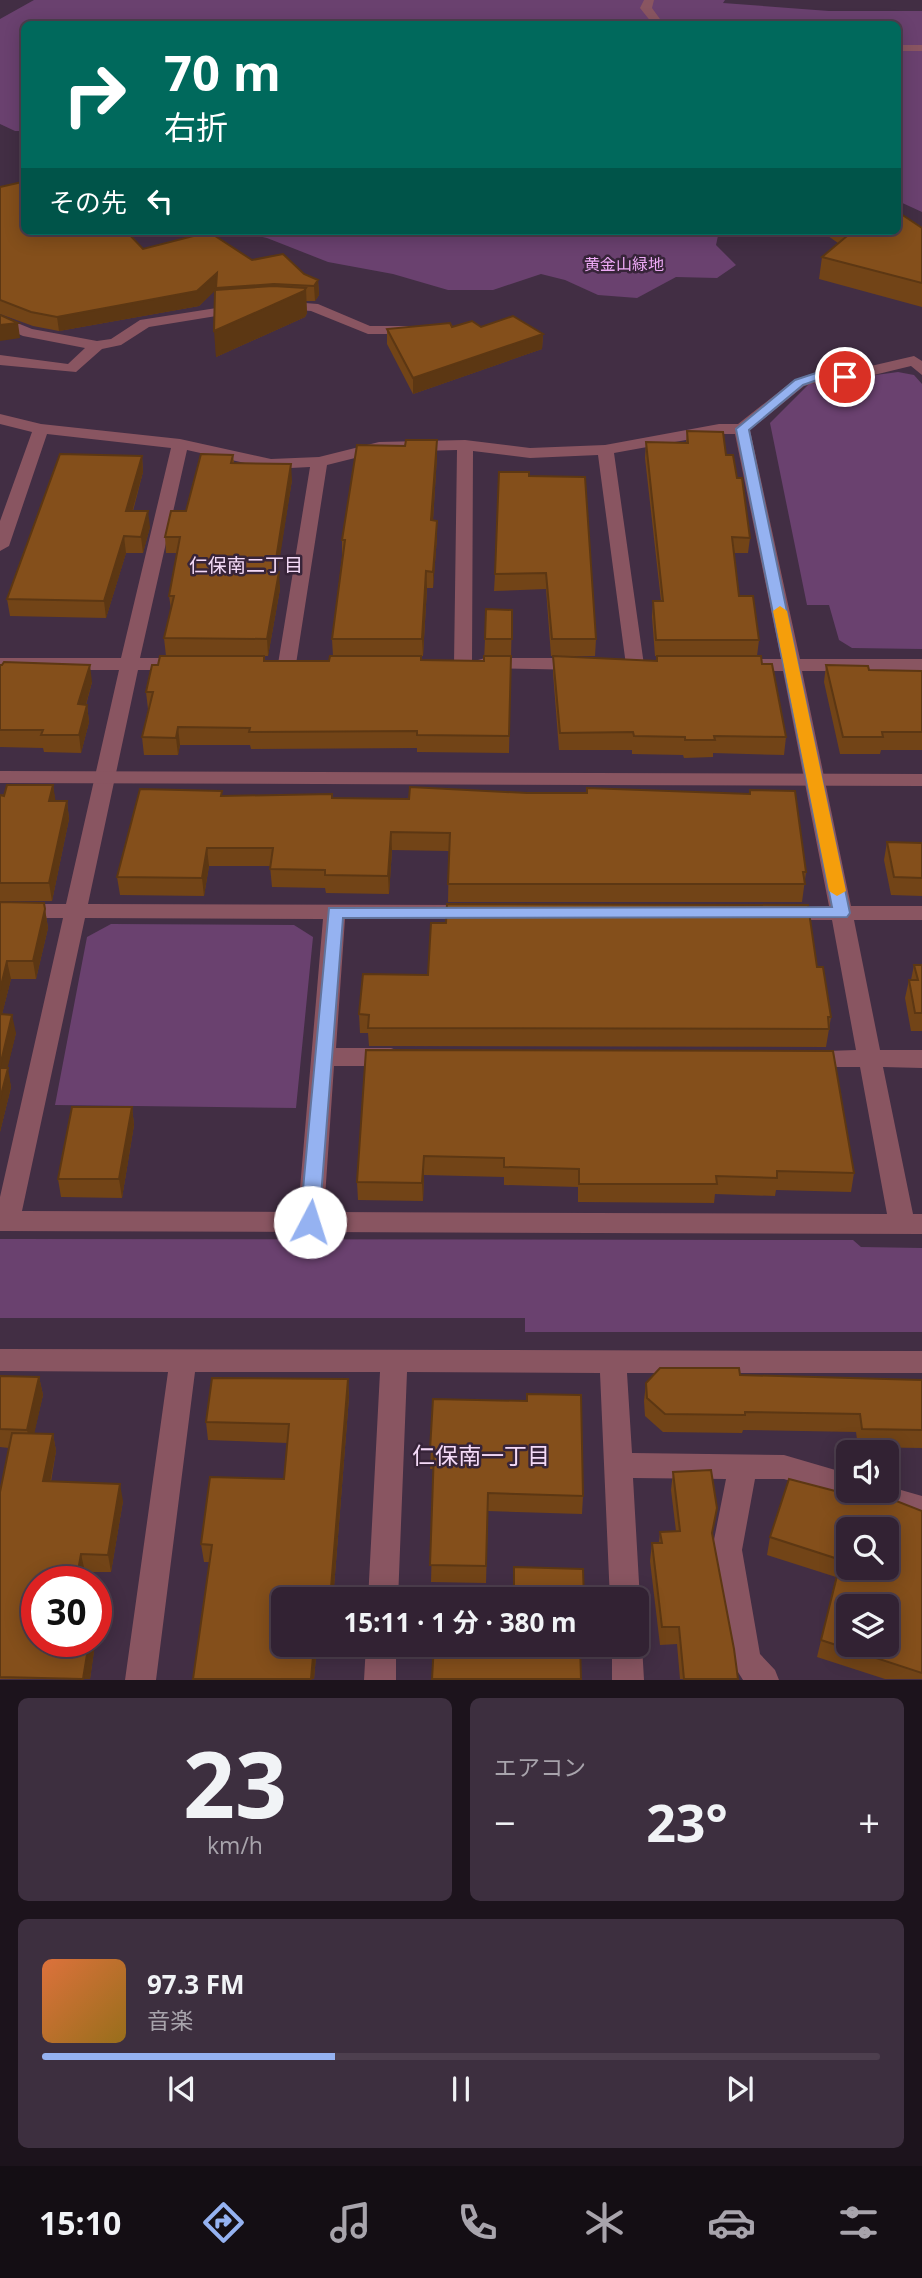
<!DOCTYPE html>
<html lang="ja">
<meta charset="utf-8">
<style>
:root{--surface:#322233;--page:#3d2f3f;--text:#f1f3f6;--muted:#a8a4ac;--line:#4d3f4e;--accent:#95b2f1}
body{margin:0;font-family:"Open Sans","Noto Sans JP",sans-serif;background:var(--page);color:var(--text);height:100vh;display:flex;flex-direction:column;font-size:26px;white-space:nowrap}
*{box-sizing:border-box;margin:0}
p{font-size:23px;color:var(--muted)}
.icon{flex:none;width:38px;height:38px;fill:none;stroke:currentColor;stroke-width:2;stroke-linecap:round;stroke-linejoin:round}
.map{position:relative;height:1680px;overflow:hidden}
.drawer{display:flex;flex-direction:column;gap:18px;padding:18px;background:#1c131c;flex:1}
.drawer>*{flex:none}
.top-card{position:absolute;left:21px;top:21px;width:880px;height:214px;border-radius:10px;box-shadow:0 4px 18px #0003,0 0 0 2px var(--line);background:#00695c;color:#fff;overflow:hidden}
.fabs{position:absolute;left:836px;top:1440px;display:grid;gap:14px}
.fabs a{display:grid;place-items:center;width:63px;height:63px;border-radius:10px;background:var(--surface);box-shadow:0 4px 18px #0003,0 0 0 2px var(--line);font-size:35px}
.speed{position:absolute;left:21px;top:1566px;display:flex;gap:14px;font-size:35px;font-weight:700;text-align:center}
.speed>*{display:grid;place-content:center;width:91px;height:91px;border-radius:50%;background:var(--surface);box-shadow:0 4px 18px #0003,0 0 0 2px var(--line);line-height:1}
.speed .limit{border:10px solid #d22;background:#fff;color:#111}
.pin{position:absolute;display:grid;place-items:center;width:60px;height:60px;color:#fff;margin:-30px;border:4px solid #fff;border-radius:50%;box-shadow:0 2px 7px #0007}
.me{position:absolute;width:77px;margin:-38px;rotate:5deg;stroke-linejoin:round;filter:drop-shadow(0 0 5px #0008)}
.turn{display:flex;align-items:center;gap:24px;height:147px;padding:0 28px;font-size:32px}
.turn .icon{width:91px;height:91px;stroke-width:2.5}
.turn b{display:block;font-size:49px;line-height:60px}
.then{display:flex;align-items:center;height:66px;padding:0 28px;background:#0003;gap:14px;font-size:26px}
.big{font-size:52px;font-weight:700;line-height:1.1}
.drawer .widget{flex:1;display:flex;flex-direction:column;justify-content:center;gap:10px;min-width:0;padding:0 24px;border-radius:10px;background:var(--page)}
.drawer .dial{align-items:center;gap:0}
.dial b{font-size:91px;line-height:1}
.song{display:flex;align-items:center;gap:21px}
.cover{width:84px;height:84px;border-radius:10px;background:linear-gradient(135deg,hsl(20 70% 55%),hsl(40 70% 35%))}
.played{height:7px;border-radius:4px;background:linear-gradient(90deg,var(--accent) 35%,var(--line) 35%)}
.keys{display:flex;justify-content:space-around;direction:ltr}
.heat{display:flex;justify-content:space-between;align-items:center;font-size:38px;direction:ltr}
.drawer .tiles{flex:1;display:grid;gap:18px;grid-template-columns:1fr 1fr}
.widget:last-child{grid-column:span 2}
.trip{position:absolute;left:271px;top:1587px;width:378px;height:70px;border-radius:10px;background:var(--surface);box-shadow:0 4px 18px #0003,0 0 0 2px var(--line);font-weight:700;line-height:70px;text-align:center}
.tab-bar{display:flex;height:112px;justify-content:space-around;align-items:center;background:#140e14;color:var(--muted)}
.tab-bar .icon{width:49px;height:49px}
.tab-bar .current{color:var(--accent)}
.tab-bar b{font-size:32px;color:var(--text)}
.map>svg:first-child{display:block}
.green{fill:#6a416f}
.lines{fill:none;stroke-linecap:round;stroke-linejoin:round}
.minor{fill:#895561;fill-rule:evenodd}
.tertiary{fill:#895561;fill-rule:evenodd}
.wall{fill:#724417}
.shaded-wall{fill:#5c3713}
.building{fill:#844f1b;stroke:#5c3713;stroke-width:2;fill-rule:evenodd}
.route{fill:#95b2f1;stroke:#61749d;stroke-width:2}
.slow{fill:#f59e0b}
.labels{text-anchor:middle;dominant-baseline:central;stroke-width:5;stroke-linejoin:round;paint-order:stroke}
.far-park-label{font-size:16px;fill:#eeaaf6;stroke:#372439}
.neighbourhood-label{font-size:19px;fill:#f4daf7;stroke:#372439}
.near-neighbourhood-label{font-size:23px;fill:#f4daf7;stroke:#372439}
</style>
<div class="map">
<svg width="922" height="1680" viewBox="0 0 922 1680">
<rect width="100%" height="100%" fill="#422e44"/>
<path class="green" d="M34,0H725L723,3L829,11H922V212L898,201V24H24V131H15L0,124V19Z
M237,231H719L716,245L736,265L717,278L676,277L637,298L598,295L565,280L541,274L493,290H448L393,274L328,262L267,238Z
M898,372L914,375L922,384V649L852,648L839,640L829,605H807L770,423L809,384Z
M111,924L294,925L313,937L296,1108L55,1105L87,937Z
M0,1239L853,1240L861,1247L922,1248V1332H525V1318H0Z"/>
<g class="lines">
<path class="minor" d="M644,0H654L652,8L660,19L671,24L652,23L640,8Z
M898,45H922V51H898Z
M278,301L318,304L370,326H413L420,330L413,334H368L311,311L273,308L271,305Z
M242,304L247,305V311L149,327L121,345L102,349L76,372L0,365V355L68,364L85,348L23,336L0,326V316L32,329L97,341L111,339L140,320Z
M914,356L922,361V375L911,366L845,382H818L804,386L750,430L800,659H922V671H802L851,906H922V920H854L880,1050H922V1068L883,1067L913,1214H922V1234L0,1231V1197L63,918H0V904H66L119,670H0V658H121L171,448L47,434L9,546L0,551V521L32,432L0,424V414L41,424L180,439L271,459L319,457L379,442L465,440L530,448L605,445L719,424H738L794,380L811,374L845,372ZM719,434H735L781,659H744L735,665L744,671H783L829,906L775,908L772,913L775,918L783,920H832L856,1050L797,1052L793,1058L797,1064L805,1067H860L887,1214L324,1212L334,1066H391L399,1063L403,1057L399,1051L391,1048H336L345,919H474L482,917L485,912L482,907L474,905L88,904L138,670H187L196,664L187,658H140L187,450L271,469L310,467L278,664L287,670L296,664L327,465L379,452L457,450L454,664L463,670L472,664L473,451L530,458L598,455L626,665L635,671L644,665L614,453ZM85,918L323,919L298,1212L22,1211Z
M485,658H582L591,664L582,670L478,668L476,664L478,660Z
M0,1349L922,1351V1373H627L632,1453L784,1455L849,1474V1491H887V1486L922,1496V1522L784,1479H755L742,1550L760,1654L775,1670L779,1680H743L731,1661L712,1550L726,1479L633,1478L640,1600L637,1607V1600H610L600,1373L407,1372L398,1600H368L380,1372H195L156,1680H125L168,1372L0,1371Z
M637,1635L642,1645L644,1680H612V1645H637Z
M366,1645H396V1680H364Z"/>
<path class="tertiary" d="M0,771L922,774V786L0,783Z"/>
</g>
<path class="wall" d="M0,187L143,249L252,260L304,274L318,280L319,295L315,301H306L307,313L305,317L216,357L215,290L199,306L59,331L33,326L0,314Z
M922,228V307L819,279L822,257L838,243L821,231H898Z
M481,327L543,334L542,349L413,394L387,344V329Z
M687,431L726,455L737,478L750,538L748,553H734L739,596L759,640L757,656L762,664L786,737L784,755L713,753V757L684,758L683,755L632,754V750H559L553,673V656H551L546,589L494,591L495,574L529,476L596,639L595,656H559L657,661V656H655L652,617L653,601H661L645,458L646,442L686,443Z
M233,455L234,463L292,480L277,572L280,589L268,656H264L265,661H329L333,656L332,639L342,557V540L437,456L433,520L437,521V537L433,588H427L423,656H421V660L484,661L485,639L512,610L509,753L417,752V748L251,749L250,745H180L178,755H144L142,737L149,709H148L146,692L158,665L166,656L164,638L171,609L169,596L177,553H166L165,537Z
M142,456L143,472L133,511L150,527L143,553H126L106,618L10,616L7,599Z
M0,665L92,682L86,705H87L89,722L81,753L44,752L43,748L0,747Z
M826,665L869,670L922,671V750H881L880,754H840L824,682Z
M53,785L55,801H67L69,819L52,901H0V795Z
M750,790L806,872L802,902H448L449,851L392,850L389,894L326,893L325,888L272,887L270,866H209L204,896L120,895L117,877L222,791V796L409,799L527,793L749,794Z
M887,842L922,843V896L891,895L884,860Z
M0,902L44,903L48,928L36,979H11L2,1014L16,1033L7,1068L11,1087L0,1132Z
M914,965H922V1031H911L905,998L909,980H911Z
M817,967L831,1017L826,1047L369,1046L368,1033H360L359,1014L428,975Z
M366,1050L854,1173L851,1192L776,1190L775,1196L715,1194L714,1203L578,1202V1187L504,1185V1177L424,1175L423,1201L358,1200L357,1182Z
M132,1107L134,1125L122,1198L61,1197L58,1179Z
M740,1375L922,1380V1448L858,1447L856,1432L743,1430L742,1433L663,1432L645,1416L644,1401L646,1383Z
M0,1376L39,1377L43,1395L34,1433L53,1434L56,1451L51,1482L123,1501L111,1572H85L37,1642L95,1644L90,1679H0V1492L9,1448L0,1447Z
M348,1379L349,1397L333,1600H284L317,1645L314,1679H193L210,1562H204L201,1544L284,1479L288,1443L208,1440L206,1422Z
M433,1399L583,1496L582,1514L488,1511L486,1583L431,1582L434,1469H430Z
M673,1472L712,1535L738,1679H680L677,1644L660,1645L650,1561L652,1543H659L660,1532L676,1531L671,1490Z
M866,1499L922,1511V1679H885L817,1657L836,1577L767,1555L770,1537Z"/>
<path class="shaded-wall" d="M217,273L218,288L199,306L59,331L57,317Z
M318,280L319,295L315,301L314,286Z
M306,288L307,313L305,317L216,357L214,331Z
M18,323L20,338L0,341V325Z
M543,334L542,349L413,394V378Z
M437,440V456L432,537L431,520Z
M142,456L143,472L128,527L126,511Z
M291,464L292,480L275,589L274,572Z
M148,511L150,527L143,553L141,537Z
M437,521V537L433,588V572Z
M124,536L126,553L106,618L104,601Z
M426,571L427,588L423,656L422,639Z
M279,572L280,589L268,656L267,639Z
M90,665L92,682L81,722L78,704Z
M87,705L89,722L81,753L79,735Z
M178,727L180,745L178,755L176,738Z
M53,785L56,803L49,801Z
M67,801L69,819L52,901L49,883Z
M391,832L392,850L389,894L388,876Z
M207,848L209,866L204,896L202,878Z
M44,903L48,928L36,979L33,961Z
M7,961L11,979L0,1022V990Z
M12,1015L16,1033L3,1087L0,1072V1066Z
M8,1068L11,1087L0,1132V1099Z
M132,1107L134,1125L122,1198L119,1179Z
M424,1156V1175L423,1201L422,1183Z
M39,1377L43,1395L31,1448L27,1430Z
M348,1379L349,1397L333,1600H330Z
M53,1434L56,1451L47,1499L43,1481Z
M120,1484L123,1501L111,1572L108,1555Z
M81,1554L85,1572L83,1582H76Z
M89,1642H95V1644L90,1679H83Z
M314,1645H317L314,1679H311Z"/>
<path class="building" d="M22,182L24,183V231H126L143,249L209,232L252,260L283,254L304,274L318,280L314,286L274,284L216,288L217,273L197,291L57,317L31,312L0,300V187Z
M898,212L922,228V283L822,257L853,231H898Z
M273,286L306,288L304,291L214,331L215,290Z
M0,315L18,323L0,325Z
M513,316L543,334L413,378L387,329L450,323L452,327L472,321L481,327Z
M687,431L723,432L726,455H733L737,478H742L750,538L732,537L739,596H753L759,640H656L653,601H663L646,442L688,443Z
M406,440H437L431,520L437,521L433,572L426,571L422,639H332L345,540H342L357,445L405,446Z
M60,454L142,456L126,511H148L141,537L124,536L104,601L7,599Z
M201,454L233,455L231,463L291,464L274,572H279L267,639L164,638L174,596H169L180,537H165L171,511H186Z
M499,472H529V476L585,477L596,639H552L546,573L495,574Z
M486,609L512,610V639H485Z
M160,656H264V661H329L330,656H421V660L484,661V656H511L509,736L417,735V731L249,732L250,728L178,727L176,738L142,737L153,692H146L152,665H158Z
M553,656L657,661V656H761L762,664H772L786,737L714,736L715,740H685V737L634,736L633,732L560,733Z
M4,662L90,665L78,704L87,705L79,735H41L43,730H0V665H2Z
M826,665L868,666L869,670L922,671V732H882L883,737H843Z
M7,785H53L49,801H67L49,883H0V795L4,796Z
M410,787L527,793H587V788L750,794V790L795,791L806,872H803L805,884H448L450,833L391,832L388,876L325,875V870L270,869L273,848H207L202,878L117,877L140,789L222,791L221,796L332,794V798L409,799Z
M887,842L922,843V878L894,877Z
M0,902L44,903L45,909L33,961H7L0,990Z
M447,904L808,905L817,967H823L831,1017H828L829,1029L368,1028L369,1015L359,1014L363,974L428,975L431,923H446Z
M914,965H922V1013H915L909,980H918Z
M0,1014L12,1015L0,1066Z
M366,1050L833,1051L854,1173L777,1171V1178L716,1176L717,1184H579V1169L504,1167V1158L424,1156L422,1183L357,1182Z
M0,1068H8L0,1099Z
M72,1107H132L119,1179H58Z
M660,1368H739L740,1375L922,1380V1430L862,1429L860,1414L745,1412V1415L665,1414L647,1398L646,1383Z
M0,1376L39,1377L27,1430L0,1429Z
M212,1378L348,1379L330,1600H284V1645H314L311,1679H193L212,1545L201,1544L210,1477L284,1479L289,1424L206,1422Z
M527,1394L581,1395L583,1496L488,1493L486,1566L430,1565L434,1451L430,1450L433,1399L527,1401Z
M12,1433L53,1434L43,1481L120,1484L108,1555L81,1554L76,1582H37V1642H89L83,1679L0,1677V1492Z
M711,1470L717,1508L712,1533L734,1649L738,1679H684L679,1627H662L652,1543H662L660,1532L680,1531L673,1472Z
M789,1479L866,1499L869,1491H871L922,1511V1673L821,1640L841,1560L770,1537ZM849,1530H887V1568H849ZM849,1606H887V1645H849Z
M514,1567L583,1569L584,1600H514Z
M434,1645H580L581,1679H432Z"/>
<path class="route" d="M845,373L849,374V379L817,380L803,385L749,430L850,913L847,917L343,918L319,1222L316,1227H303L300,1222L329,908L832,907L736,429L795,380L816,373Z"/>
<path class="slow" d="M780,606L787,611L846,891L837,896L829,891L773,611Z"/>
<g class="labels">
<g class="far-park-label">
<text x="624" y="264">黄金山緑地</text>
</g>
<g class="neighbourhood-label">
<text x="246" y="565">仁保南二丁目</text>
</g>
<g class="near-neighbourhood-label">
<text x="481" y="1455">仁保南一丁目</text>
</g>
</g>
</svg>
<div class="fabs">
<a><svg class="icon" aria-label="sound" viewBox="0 0 24 24"><path d="M4 9h4l5-4v14l-5-4H4zM17 9q2 3 0 6"/></svg></a>
<a><svg class="icon" aria-label="search" viewBox="0 0 24 24"><circle cx="10" cy="10" r="6"/><path d="M15 15l6 6"/></svg></a>
<a><svg class="icon" aria-label="layers" viewBox="0 0 24 24"><path d="M12 4l9 5-9 5-9-5zM3 14l9 5 9-5"/></svg></a>
</div>
<div class="speed"><div class="limit">30</div></div>
<div class="pin" style="left:845px;top:377px;background:#d93025"><svg class="icon" aria-label="arrive" viewBox="0 0 24 24"><path d="M6 21V4h12l-3 4 3 4H6"/></svg></div>
<svg class="me" style="left:310px;top:1222px" viewBox="-20 -20 40 40"><circle r="19" fill="#fff"/><path d="M0-13L10 11 0 6-10 11z" fill="#95b2f1"/></svg>
<div class="trip">15:11 · 1 分 · 380 m</div>
<div class="top-card">
<div class="turn"><svg class="icon" aria-label="right" viewBox="0 0 24 24"><path d="M7 20v-9h11M14 6l5 5-5 5"/></svg><div><b>70 m</b>右折</div></div>
<div class="then">その先<svg class="icon" aria-label="left" viewBox="0 0 24 24"><path d="M17 20v-9H6M10 6l-5 5 5 5"/></svg></div>
</div>
</div>
<section class="drawer">
<div class="tiles">
<div class="widget dial"><b>23</b><p>km/h</p></div>
<div class="widget"><p>エアコン</p>
<div class="heat"><a>−</a><b class="big">23°</b><a>+</a></div>
</div>
<div class="widget">
<div class="song"><i class="cover"></i><div><b>97.3 FM</b><p>音楽</p></div></div>
<div class="played"></div>
<div class="keys"><svg class="icon" aria-label="previous" viewBox="0 0 24 24"><path d="M18 5L8 12l10 7zM5 5v14"/></svg><svg class="icon" aria-label="pause" viewBox="0 0 24 24"><path d="M8 5v14M16 5v14"/></svg><svg class="icon" aria-label="next" viewBox="0 0 24 24"><path d="M6 5l10 7-10 7zM19 5v14"/></svg></div>
</div>
</div>
</section>
<nav class="tab-bar">
<b>15:10</b>
<svg class="icon current" aria-label="directions" viewBox="0 0 24 24"><path d="M12 3l9 9-9 9-9-9zM9 14v-3h6M13 9l2 2-2 2"/></svg>
<svg class="icon" aria-label="music" viewBox="0 0 24 24"><path d="M9 18V5l10-2v13"/><circle cx="6" cy="18" r="3"/><circle cx="16" cy="16" r="3"/></svg>
<svg class="icon" aria-label="phone" viewBox="0 0 24 24"><path d="M5 4h4l2 5-3 2q2 4 5 5l2-3 5 2v4C11 20 4 13 5 4z"/></svg>
<svg class="icon" aria-label="climate" viewBox="0 0 24 24"><path d="M12 3v18M4 7l16 10M4 17L20 7"/></svg>
<svg class="icon" aria-label="car" viewBox="0 0 24 24"><path d="M5 17H2v-5l4-1 3-4h7l3 4 3 1v5h-3M9 17h6M6 11h13"/><circle cx="7" cy="17" r="2"/><circle cx="17" cy="17" r="2"/></svg>
<svg class="icon" aria-label="filters" viewBox="0 0 24 24"><path d="M4 7h16M4 17h16"/><circle cx="9" cy="7" r="2"/><circle cx="15" cy="17" r="2"/></svg>
</nav>
